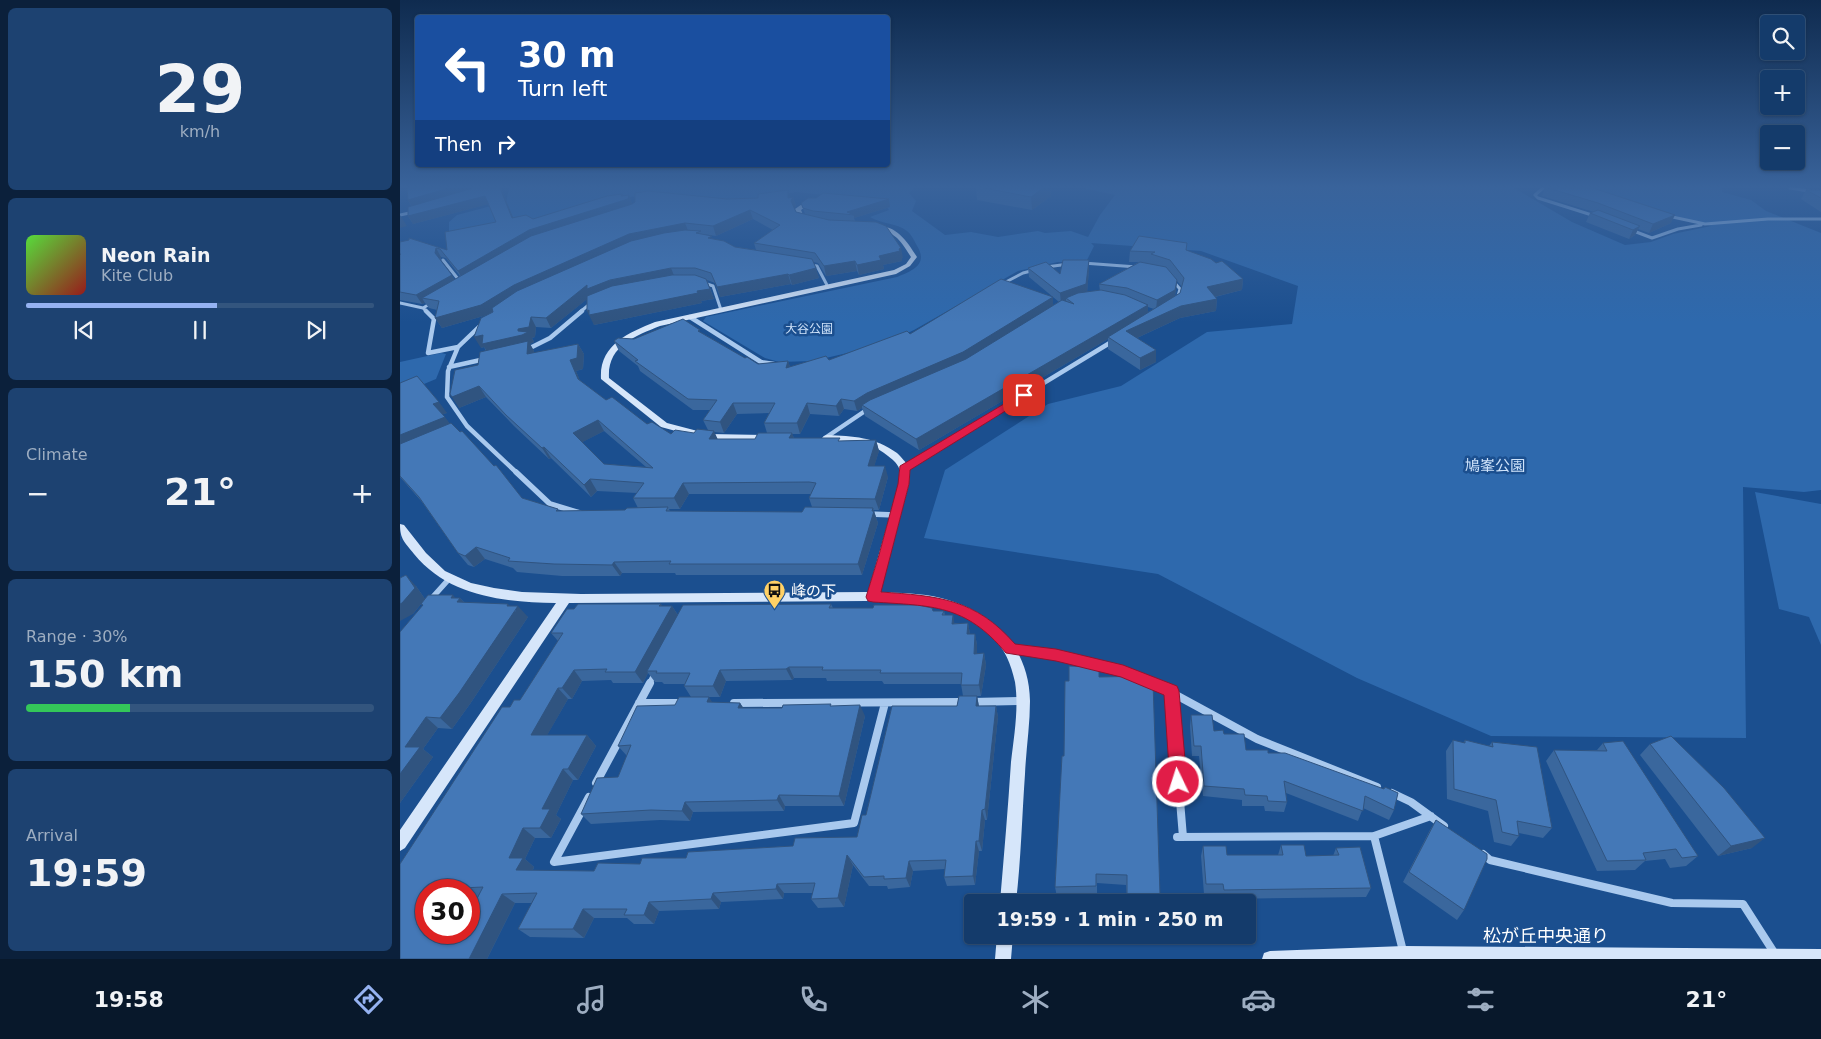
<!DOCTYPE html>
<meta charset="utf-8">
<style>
:root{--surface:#143b6b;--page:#1d4271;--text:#f1f3f6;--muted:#9dadc1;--line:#33557e;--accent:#95b2f1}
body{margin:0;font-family:"DejaVu Sans","Noto Sans JP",sans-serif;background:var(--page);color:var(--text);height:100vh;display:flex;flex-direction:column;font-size:19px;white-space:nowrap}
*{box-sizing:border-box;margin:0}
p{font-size:16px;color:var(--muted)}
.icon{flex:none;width:28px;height:28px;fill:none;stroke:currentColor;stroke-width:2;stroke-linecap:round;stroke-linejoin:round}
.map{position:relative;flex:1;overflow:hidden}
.details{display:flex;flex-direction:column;gap:8px;padding:8px;background:#0b203b;width:400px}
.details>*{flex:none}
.guide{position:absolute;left:15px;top:15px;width:475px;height:152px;border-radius:5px;box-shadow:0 1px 4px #0004,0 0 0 1px var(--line);background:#1a4fa0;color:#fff;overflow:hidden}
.controls{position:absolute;left:1360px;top:15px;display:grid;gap:10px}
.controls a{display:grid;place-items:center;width:45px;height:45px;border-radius:5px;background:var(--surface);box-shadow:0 1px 4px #0004,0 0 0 1px var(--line);font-size:25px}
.speed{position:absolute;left:15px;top:879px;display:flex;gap:10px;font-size:25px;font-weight:700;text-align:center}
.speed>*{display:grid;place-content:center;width:65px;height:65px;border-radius:50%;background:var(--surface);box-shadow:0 1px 4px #0004,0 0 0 1px var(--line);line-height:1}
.speed .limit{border:8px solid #d22;background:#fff;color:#111}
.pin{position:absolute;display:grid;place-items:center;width:42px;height:42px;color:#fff;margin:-21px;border-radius:10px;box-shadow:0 2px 8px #0006}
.me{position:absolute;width:55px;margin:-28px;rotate:356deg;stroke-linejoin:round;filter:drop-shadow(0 0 4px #0008)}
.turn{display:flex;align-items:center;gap:18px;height:105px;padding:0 20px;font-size:22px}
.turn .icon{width:65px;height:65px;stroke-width:2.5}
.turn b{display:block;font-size:35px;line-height:42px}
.then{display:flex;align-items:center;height:48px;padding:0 20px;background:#0003;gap:10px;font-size:19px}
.big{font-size:38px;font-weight:800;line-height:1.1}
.details .card{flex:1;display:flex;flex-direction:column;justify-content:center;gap:8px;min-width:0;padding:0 18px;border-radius:8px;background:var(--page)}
.details .dial{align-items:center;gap:0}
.dial b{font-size:65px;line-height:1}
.song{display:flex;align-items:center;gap:15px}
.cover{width:60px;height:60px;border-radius:8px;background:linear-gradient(135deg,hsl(110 70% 55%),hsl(0 70% 35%))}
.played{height:5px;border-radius:2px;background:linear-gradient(90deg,var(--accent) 55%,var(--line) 55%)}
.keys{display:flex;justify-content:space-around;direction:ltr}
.heat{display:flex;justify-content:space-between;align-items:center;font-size:28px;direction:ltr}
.charge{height:8px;border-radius:4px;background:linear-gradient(90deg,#34c759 30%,var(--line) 0)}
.trip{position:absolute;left:564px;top:894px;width:292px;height:50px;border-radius:5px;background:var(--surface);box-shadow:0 1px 4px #0004,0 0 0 1px var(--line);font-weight:800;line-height:50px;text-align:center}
.menu{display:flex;height:80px;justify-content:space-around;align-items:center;background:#08182b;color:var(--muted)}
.menu .icon{width:35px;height:35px}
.menu .selected{color:var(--accent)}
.menu b{font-size:22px;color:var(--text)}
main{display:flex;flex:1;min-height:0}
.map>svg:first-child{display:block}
.green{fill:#2e69ad}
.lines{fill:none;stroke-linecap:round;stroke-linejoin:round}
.street-far3{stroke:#a9c9ee;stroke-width:3}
.street-far2{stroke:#a9c9ee;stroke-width:4.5}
.street-far1{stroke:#a9c9ee;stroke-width:5.5}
.street{stroke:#a9c9ee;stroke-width:8}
.secondary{fill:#d6e6fa;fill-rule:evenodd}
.wall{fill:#3a679d;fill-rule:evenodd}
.shaded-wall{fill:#305480}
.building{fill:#4478b7;stroke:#305480;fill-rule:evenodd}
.route{fill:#e11d48;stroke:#92132f}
.labels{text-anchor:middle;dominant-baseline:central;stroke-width:5;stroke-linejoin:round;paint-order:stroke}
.far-park-label{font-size:12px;fill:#cfe3fa;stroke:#1b4f8f}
.park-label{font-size:15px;fill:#cfe3fa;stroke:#1b4f8f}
.poi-label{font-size:15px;fill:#fff;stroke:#1b4f8f;text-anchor:start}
.near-street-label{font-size:18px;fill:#fff;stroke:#1b4f8f}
</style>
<main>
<section class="details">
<div class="card dial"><b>29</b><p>km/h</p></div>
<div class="card">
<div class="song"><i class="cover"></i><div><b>Neon Rain</b><p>Kite Club</p></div></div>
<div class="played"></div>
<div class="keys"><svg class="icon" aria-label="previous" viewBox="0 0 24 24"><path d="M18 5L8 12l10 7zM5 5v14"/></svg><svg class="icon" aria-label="pause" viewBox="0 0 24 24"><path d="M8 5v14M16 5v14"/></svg><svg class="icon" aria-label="next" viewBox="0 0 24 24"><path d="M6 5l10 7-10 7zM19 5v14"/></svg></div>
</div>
<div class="card"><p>Climate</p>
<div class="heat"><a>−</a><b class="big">21°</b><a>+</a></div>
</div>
<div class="card"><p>Range · 30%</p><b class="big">150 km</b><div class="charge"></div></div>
<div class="card"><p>Arrival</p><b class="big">19:59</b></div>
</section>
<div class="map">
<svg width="1421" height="959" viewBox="0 0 1421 959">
<rect width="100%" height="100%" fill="#1b4f8f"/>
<path class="green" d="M109,188H514L509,193L516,201L512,211L545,235L571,232L598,237L638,231L645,233L671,231L688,237L700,215L715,195L683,188H1114L1172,222L1225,245L1251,242L1273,234L1311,226L1178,188H1322V192L1351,200L1366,211L1421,233V490L1404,492L1343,487L1346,738L1091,736L957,678L758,574L524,538L545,470L648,404L721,386L807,332L892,324L898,286L801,251L691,243L694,246L686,262H658L618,271L514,330L493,340L473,347L413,361L379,362L365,358L303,321L306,317L497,277C514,270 529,264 516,244C514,240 511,234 507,231C498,223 481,224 470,217L489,210L483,201L396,192L339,202L243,196L213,198L61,238L49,237V222L57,215L106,202Z
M41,353L46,354L36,379L0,394V362Z
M1355,492L1421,504V645L1409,617L1379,609Z"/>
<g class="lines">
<path class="street-far3" d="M1143,188L1135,195L1138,198L1195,216
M1390,188L1421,193
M0,215L14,212
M1268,216L1305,224L1368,219H1421
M1231,230L1252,238L1278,229L1301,225
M43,260L62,284
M683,263L737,267
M410,265L417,266L428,287
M646,267L669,264
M773,281L780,289L777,300
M304,283L313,286L321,310
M602,284L623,273L635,270
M0,303L23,308L27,312
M23,308L33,302
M180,312L191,303"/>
<path class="street-far2" d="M26,311L34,319L28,353L58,347
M290,317L361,362L374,364
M82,324L58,347L48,371L47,397L67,426L118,474
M128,349L150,338L182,311
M49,367L85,359
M425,438L468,409
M504,468L713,341"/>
<path class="street-far1" d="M116,472L150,504L180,513
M469,514L495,515
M31,599L49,579
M611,649C660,653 712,663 757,684
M249,684L255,673"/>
<path class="street" d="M754,683L857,739L977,787
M771,691L783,837
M572,702L623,701
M239,703H281
M334,703L563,702
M196,783L250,683
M992,793L1011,802L1044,826
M189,797L154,862L454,823L485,703
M974,836L1003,951
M777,837L974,836L1031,816
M1083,854L1090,860L1272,903L1343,904L1375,954"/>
<path class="secondary" d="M408,200L413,201L401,210L404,217L410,221L407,223L399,219L395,209Z
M473,226C496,224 506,240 517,257L510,266L496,274L260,326C235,336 207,346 209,378L267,423L309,434L367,435L370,436L372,438L370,440H309L261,427L201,379C199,345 228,333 255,322L494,270L506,264L511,257C499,238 495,232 473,228Z
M427,435C453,436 475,437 497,453C501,457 507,463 509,468C510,473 509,479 509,484L480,592C500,593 521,593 541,598C592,611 629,646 630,701C630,725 626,750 625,774C622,816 621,860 616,902H600C604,855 608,808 611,762C614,736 619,708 615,682C601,608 527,602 466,601L169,603L5,848L0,851V830L156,603C105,602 49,597 14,554C5,542 0,540 0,524L4,525L26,553L45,571L71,583L94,588L122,592L181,594L468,592L499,484C499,479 500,472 499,468C497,463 492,459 488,456C463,436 450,446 424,440L422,438L424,436Z
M597,935H613L611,959H595Z
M1004,946L1421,949V959H862L864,953L870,951Z"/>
</g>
<path class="wall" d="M7,188H101L113,218L133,219L222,194L223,196L232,203V204L327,199L393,197L396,206L394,208L396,212L405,214L401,203L489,199L490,207L454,218L455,221L503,258H502V261L483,265L484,269L459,275L457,271L426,276L418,263L413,262L419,278L392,285L391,284L320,297L315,283L307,280L314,299L301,301L302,303L194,325L187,299L151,328L136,327L135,337L132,338L134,342L130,344L134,351V353L178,344L184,354L183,369L176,371L180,381L206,400L247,424L271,434L294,433L308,430L303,420L310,410H293L240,371L238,366L219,351L214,341L302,333L345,358L358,364L388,361L390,367L429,360L510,334L653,297V305L659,302L629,277L628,268L660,274L689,260V270L687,292L700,291L699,284L739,262H729L730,251L786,250L816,263L843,279L842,290L815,297L817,299L816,311L780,318L737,338L756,350V362L740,370L708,349V339L519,450L465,416L462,408L457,411L444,409L439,416L410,414L400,434H392L394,438L441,441L476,440L479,451L474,466L488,477L479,510H473L474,511L478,523L462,575H276L275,573H222L220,576H162L117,572L113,568L85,559L74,567L68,565L58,553L22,502L0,477V383L47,413L42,414L49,423L122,498L159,511L225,510L238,508L233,498L237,493L197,491L191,497L151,458L149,459L114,426L86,397L59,408L78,365L86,351L84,347L81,348L87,315L42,328L35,318L37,310L29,308L25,303L22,304L0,300V242L47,250L96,222L88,204L13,224L8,216L11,206L8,200ZM353,219L373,230L354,243L356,250L335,247L313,239L302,234L316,236ZM41,257L46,258L60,276L55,280L41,261ZM777,281L782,287L780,293L775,296ZM748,307L754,309L748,312ZM369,413L364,423L367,433L355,439H317L314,432L324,433L337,414ZM204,431L246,467L204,464L182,442ZM289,494H411L409,498L412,507L402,512L270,511L269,509H280Z
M576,188H650L651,196L632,210L577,200Z
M1145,188H1193L1271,223L1249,233L1238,229L1235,235L1229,239L1186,222L1190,213L1194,212L1142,196Z
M1406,190H1421V212L1401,199Z
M16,586L25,599L60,598L65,603L110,606L128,617L70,704L52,729L38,728L23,749L33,757L0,803V632L23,605L21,604L13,614Z
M178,604H261L262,606H272L278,615L283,605L431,604L433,608H473L474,605H518L532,608L533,611H544L545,615H553L554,623H568L570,634H575L577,645V654L584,653L586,665L581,696H563L561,684H484L482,681H427L426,678H394L392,680L326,681L320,697H291L284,686L285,684H264L262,682H255L248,673L243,683H213L211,680L182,681L172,699H168L147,735H187L196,746L178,780H173L156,815L161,819L151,838H135L125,859L134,867L133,870L194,871L198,863L240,864L242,858H286L288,852L393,846L395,838L457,837L462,815H466L492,706H557L559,696H577L579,706H596L598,717L587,820H585L582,851H579L575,885L547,886L544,877L545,869L513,871L510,887L488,889L487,886H469L453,865L444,907L418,908L411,899L413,893H384L383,899L321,902L319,909L259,911L254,924H234L227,918H194L184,938L130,937L118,929L132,903H115L87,959H0V864L102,707H110L114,700H120L158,641L151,633L167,609H174ZM26,890H69V897H78L69,914V932H26Z
M699,677L760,894L759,902H727L726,885L697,883V895L657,897L655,887L664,756Z
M312,702L340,703L343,708H382L432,706L465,716L444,806H385L384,811L293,812L290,821L260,820L191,824L181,814L218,777L227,756L218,746L275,705Z
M791,715L814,731L824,734L846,750L868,753L984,789L985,787L994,810L989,820L963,808L958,821L886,793L887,802L884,812L865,811L864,806H842V800L803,796L799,756H792L790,726Z
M1053,740L1063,743L1065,740L1089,746L1092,742L1152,828L1143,838L1119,833V836L1111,846L1094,842L1088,811L1047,799L1046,751Z
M1203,743L1298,856L1286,866L1270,868L1265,859L1245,861L1235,870L1197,871L1146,761L1154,750H1197Z
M1250,744L1352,848L1318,856L1240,755Z
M1036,820L1064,910L1057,920L1003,882L1030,830Z
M881,845L906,856H933L936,848L971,888L966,897L822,899L821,894H804L801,856L803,846L827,855H878Z"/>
<path class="shaded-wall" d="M49,188H82L13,208L8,200Z
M100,188H101L117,227L112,218Z
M643,188H650L651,196L632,210L631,197Z
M388,190L391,199L393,197L396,206L393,210L388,198Z
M222,194L225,200L229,195L232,203V207L63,280L58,271L129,230L221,196Z
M85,196L89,204L13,224L8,216Z
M489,199L490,207L454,218V215L447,212Z
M350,210L353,219L316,236L313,226Z
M0,215L7,226L0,228Z
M1275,215L1271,223L1249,233L1253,224Z
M285,223L289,233L120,295L87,315L42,328L35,318L114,285L229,234Z
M1240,226L1235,235L1229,239L1233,230Z
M36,248L41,257L40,262L35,253Z
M501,248L503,258H502V261L483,265L484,269L459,275L457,265L479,256Z
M689,260V270L687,295L666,298V301L661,303L660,293Z
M455,261L457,271L426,276L424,266Z
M271,268L275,278L191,296L151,328L146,318L187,285Z
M416,268L419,278L392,285L389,275Z
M388,274L391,284L320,297L317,287Z
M52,275L57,284L22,298L25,303L22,304L16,295Z
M306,279L314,299L301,301L302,303L194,325L187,311L297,291Z
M843,279L842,290L806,299L807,287Z
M777,280L776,290L774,300L756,310L757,300Z
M653,297V307L564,362L462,405V408L457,411L454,401L467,393Z
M817,299L816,311L780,318L726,343V331L781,306Z
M748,305V315L708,337V339L519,450L516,439Z
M131,317L136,327L135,337L132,338L134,342L130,344L134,351L133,365L89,354L84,347L81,348L74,337L118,331V329Z
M178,344L184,354L183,369L176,371L184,390L178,379L170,360Z
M756,350V362L740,370V358Z
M388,361L392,372L386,368Z
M79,386L86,397L59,408L52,397Z
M441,399L444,409L439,416L436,406Z
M39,402L47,413L41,415L33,404Z
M333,403L337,414L324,433L320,422Z
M407,403L410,414L400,434L397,423Z
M45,417L53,428L0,450V435Z
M198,420L204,431L179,444L173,433Z
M314,431L319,442L309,439Z
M392,433L396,444L389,438Z
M476,440L479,451L471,477L468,466Z
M144,447L151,458L149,459L142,448Z
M485,466L488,477L479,510L475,499Z
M190,479L197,491L191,497L184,485Z
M283,483L289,494L280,509L274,498Z
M473,508L474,513V511L478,523L462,575L458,564Z
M76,547L85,559L74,567L65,556Z
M214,562L222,573L220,576L212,565Z
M6,575L16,586L25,599L13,614L0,621V604Z
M53,595L58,601L60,598L70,609L67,614L51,598Z
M108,604L115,612L118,606L128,617L70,704L52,729L40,718Z
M261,604L267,615L272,606L279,617L247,671L248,673L243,683L235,672Z
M553,615L555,626L552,624Z
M568,623L570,634H567Z
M575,634L577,645V665L574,654Z
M584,653L586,665L581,696L579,685Z
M389,667L394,678L392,680L386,669Z
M174,670L182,681L172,699L162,688Z
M320,670L326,681L320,697L313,686Z
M158,688L168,699L141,746L131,735Z
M577,696L579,707L576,706Z
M309,697L316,708L307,702Z
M340,703L347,713L338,708Z
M460,705L465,716L444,806L439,796Z
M596,706L598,717L587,820L585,809Z
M26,717L38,728L23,749L33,757L0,803V774L5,747Z
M187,735L196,746L178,780L168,769Z
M163,769L173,780L156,815L161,819L151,838L140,828L142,809Z
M379,795L385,806L384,811L377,800Z
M285,802L293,812L290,821L282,811Z
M582,810L585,820L582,851L579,841Z
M123,828L135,838L125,859L134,867L128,880L116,870L109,858Z
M1365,838L1352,848L1318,856L1331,846Z
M576,841L579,851L575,885L573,876Z
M447,855L453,865L444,907L438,898Z
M509,861L513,871L510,887L506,878Z
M377,884L384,893L383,899L376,889Z
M313,893L321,902L319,909L311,899Z
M102,894L115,903L87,959H69Z
M249,902L259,911L254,924L244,915Z
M26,909V923L20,919Z
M183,909L194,918L184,938L173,929Z"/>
<path class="building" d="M7,188H49L8,200Z
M73,188H100L112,218L126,215L133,219L207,196L222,194L221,196L229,195L228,199L129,230L58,271L40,249L36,248L35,253L52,275L16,295L0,292V255L1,254H0V242L9,240V238L47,250L45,232L96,222L85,196L8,216V207Z
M584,188H643L631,197Z
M1148,188H1193L1275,215L1253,224L1198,203Z
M388,190V198L393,197L391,201L396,212L429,220L476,222L486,226L501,248L499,249L500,251L479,256L481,260L457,265L455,261L424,266L415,253L354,243L380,225L350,210L313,226L285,223L229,234L114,285L81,305L35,318L39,301L22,298L131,236L232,204L235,202V193L248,191L327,199L358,198V194Z
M1406,190H1421V198Z
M423,193L489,199L447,212L454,215L413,211L403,208L401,203L408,198H416Z
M1198,210L1240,226L1233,230L1190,213Z
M285,230L301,231L296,233L312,236L308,238L324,241L335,247L412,259L416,268L389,275L388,274L317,287L311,273L295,268H271L210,280L187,289V285L146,318L131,317L129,327L118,329V331L128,332L122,335L82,344L83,335L74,337L81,318L93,312L92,308L117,291L231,241L264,233Z
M739,236L787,243L786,250L811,259L816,263L822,261L843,279L807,287L817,299L781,306L726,331L756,350L740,358L708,337L780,293L784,278L770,260L751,254L755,252L730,251Z
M663,260H689L686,284L660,293L628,268L646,262L660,274Z
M740,262L766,267L777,280L775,290L757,300L727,288L699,284Z
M272,275H295L306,279L310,289L297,291L298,293L189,315V310L187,311V296L212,286Z
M601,279L653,297L563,352L467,393L454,401L441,399L436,406L407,403L397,423H364L375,403H333L320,422L303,420L317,400L288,399L235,361L238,360L214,341L218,338L234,339L283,319L300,330L298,331L345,358L347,357L358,364L388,361L386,368L426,356L429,360L507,331L510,334Z
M701,290L725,295L748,305L516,439L462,405L470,400L566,359L662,300L674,304L666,298L678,293Z
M128,341L127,354L178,344L177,358L170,360L178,379L206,400L212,397L247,424L252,422L271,434L275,430L294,433L297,429L314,431L309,439H355L358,433H392L389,438H440L438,441L476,440L468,466H485L475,499L409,498L416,483L409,482L283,483L274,498H233L244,483L190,479L184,485L144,447L142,448L106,415L79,386L52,397L50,394L55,370L78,365L80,352ZM198,420L253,468L204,464L173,433Z
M17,376L39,402L33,404L45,417L0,435V383Z
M51,423L60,432L62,431L94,466L96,465L122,498L158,509L156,511L225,510L227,508L268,507L266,511L402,512L405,507L473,508L472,511H474L458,564H269L271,561L214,562L212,565L154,564L108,561L110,558L76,547L65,556L58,553L19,497L0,476V444Z
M6,575L15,588L2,603L0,604V578Z
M28,595H53L51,598H60L57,602L108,604L107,606H118L59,693L40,718L26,717L5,747H20L0,774V632L23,605L21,604Z
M178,604H261L259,606H272L235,672H205L207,669L174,670L162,688H158L147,707L131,735H187L168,769H163L142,809H150L140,828H123L109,858H123L116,870L194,871L198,863L240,864L242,858H286L288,852L393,846L395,838L457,837L462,815H466L492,706H557L559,696H577L576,706H596L585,809L582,810L579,841H576L573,876L544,877L546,860L509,861L506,878L484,879V876L464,877L447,855L438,898L411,899L415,883L377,884L376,889L313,893L311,899L249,902L244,915H224L227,909H183L173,929H118L137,893L102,894L69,959H0V864L102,707H110L114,700H120L163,633H151L167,609H174ZM83,887L69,914V932H26V919H20L26,909V890H38V889Z
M431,604L429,608H473L474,605H518L532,608L533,611H544L542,615H553L552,624L568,623L567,634H575L574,654L584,653L579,685H561L562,673H480L481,670H422L423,667H389L386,669L320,670L313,686H284L290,673H256L257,671H247L283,605Z
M669,666L699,667V677L745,676L746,682H753L760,894H727V875L696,874V886L655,887L662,756H664L665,681H669Z
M279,697H309L307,702L340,703L338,708H382L383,705L431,704L430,706L460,705L439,796L379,795L377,800L285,802L282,811L251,810L181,814L197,778L218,777L231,745L218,746L237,706L275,705Z
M791,715H812L814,731L823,730L824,734H844L846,750H868V753H885L984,789L985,787L998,793L994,810L965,796L963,811L884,781L887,802L868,801L867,796L845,795L844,789L804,786L801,746H794Z
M1271,736L1324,788L1365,838L1331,846L1250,744Z
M1053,740L1065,743V740L1093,747L1092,742L1137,747L1152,828L1117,821L1119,836L1102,832L1096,800L1054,789Z
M1223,741L1298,856L1282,858L1276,849L1243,853L1246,860L1207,861L1154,750L1207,751L1203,743Z
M1036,820L1087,854V859L1064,910L1009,872Z
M881,845H904L906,856L939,855L936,848L960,847L971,888L824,890L823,884H806L803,846H826L827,855H883Z"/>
<linearGradient id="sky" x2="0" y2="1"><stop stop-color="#0f2b4f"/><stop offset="0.58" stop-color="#39639b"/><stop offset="1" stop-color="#39639b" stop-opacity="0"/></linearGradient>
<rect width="1421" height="322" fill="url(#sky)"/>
<path class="route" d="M624,392L628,393V397L510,470L509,484L481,592C537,596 575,598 615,644L656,649L723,665L777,686L779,691L787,782L784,788L778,790L773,788L770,782L764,695L721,677L656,661L606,653C565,604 532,606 473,602L468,601L466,597L479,555L498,484L500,466Z"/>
<defs>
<symbol id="bus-pin" viewBox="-11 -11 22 30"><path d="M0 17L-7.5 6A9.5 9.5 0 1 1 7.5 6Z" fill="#ffd166" stroke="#1b4f8f"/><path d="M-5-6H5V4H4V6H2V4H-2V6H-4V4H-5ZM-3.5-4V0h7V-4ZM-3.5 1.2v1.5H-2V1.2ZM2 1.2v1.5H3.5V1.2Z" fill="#111"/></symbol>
</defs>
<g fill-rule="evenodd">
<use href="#bus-pin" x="362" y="578" width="25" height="34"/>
</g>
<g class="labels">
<g class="far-park-label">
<text x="409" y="329">大谷公園</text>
</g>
<g class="park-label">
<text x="1095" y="466">鳩峯公園</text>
</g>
<g class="poi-label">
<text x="391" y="591">峰の下</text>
</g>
<g class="near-street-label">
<text x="1146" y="935">松が丘中央通り</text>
</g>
</g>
</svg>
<div class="controls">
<a><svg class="icon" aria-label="search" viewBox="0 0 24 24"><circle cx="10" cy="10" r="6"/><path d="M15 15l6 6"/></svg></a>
<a>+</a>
<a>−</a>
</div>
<div class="speed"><div class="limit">30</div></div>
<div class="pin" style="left:624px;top:395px;background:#d93025"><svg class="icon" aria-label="arrive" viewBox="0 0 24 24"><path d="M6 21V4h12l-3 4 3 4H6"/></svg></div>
<svg class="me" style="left:778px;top:782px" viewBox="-20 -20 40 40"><circle r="17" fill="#e11d48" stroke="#fff" stroke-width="3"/><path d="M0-11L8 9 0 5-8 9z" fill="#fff"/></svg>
<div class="trip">19:59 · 1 min · 250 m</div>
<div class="guide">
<div class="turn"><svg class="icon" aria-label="left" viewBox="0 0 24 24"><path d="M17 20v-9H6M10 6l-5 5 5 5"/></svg><div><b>30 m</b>Turn left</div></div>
<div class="then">Then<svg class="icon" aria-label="right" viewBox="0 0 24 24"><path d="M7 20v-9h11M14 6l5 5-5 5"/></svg></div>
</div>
</div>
</main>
<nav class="menu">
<b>19:58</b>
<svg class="icon selected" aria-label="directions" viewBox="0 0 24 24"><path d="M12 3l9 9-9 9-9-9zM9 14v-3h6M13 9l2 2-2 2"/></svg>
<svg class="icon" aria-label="music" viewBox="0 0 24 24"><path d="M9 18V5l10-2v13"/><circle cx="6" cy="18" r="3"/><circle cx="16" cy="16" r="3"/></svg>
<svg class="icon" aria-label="phone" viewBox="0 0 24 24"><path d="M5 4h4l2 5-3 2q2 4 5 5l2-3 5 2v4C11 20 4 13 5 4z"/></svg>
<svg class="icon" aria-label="climate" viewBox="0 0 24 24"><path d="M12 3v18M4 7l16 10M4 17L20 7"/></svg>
<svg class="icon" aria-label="car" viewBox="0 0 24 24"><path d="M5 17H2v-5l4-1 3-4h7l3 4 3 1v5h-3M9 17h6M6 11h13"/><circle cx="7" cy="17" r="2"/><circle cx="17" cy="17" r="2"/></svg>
<svg class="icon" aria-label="filters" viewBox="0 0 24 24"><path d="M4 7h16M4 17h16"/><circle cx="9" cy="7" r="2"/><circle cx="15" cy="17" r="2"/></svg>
<b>21°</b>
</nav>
